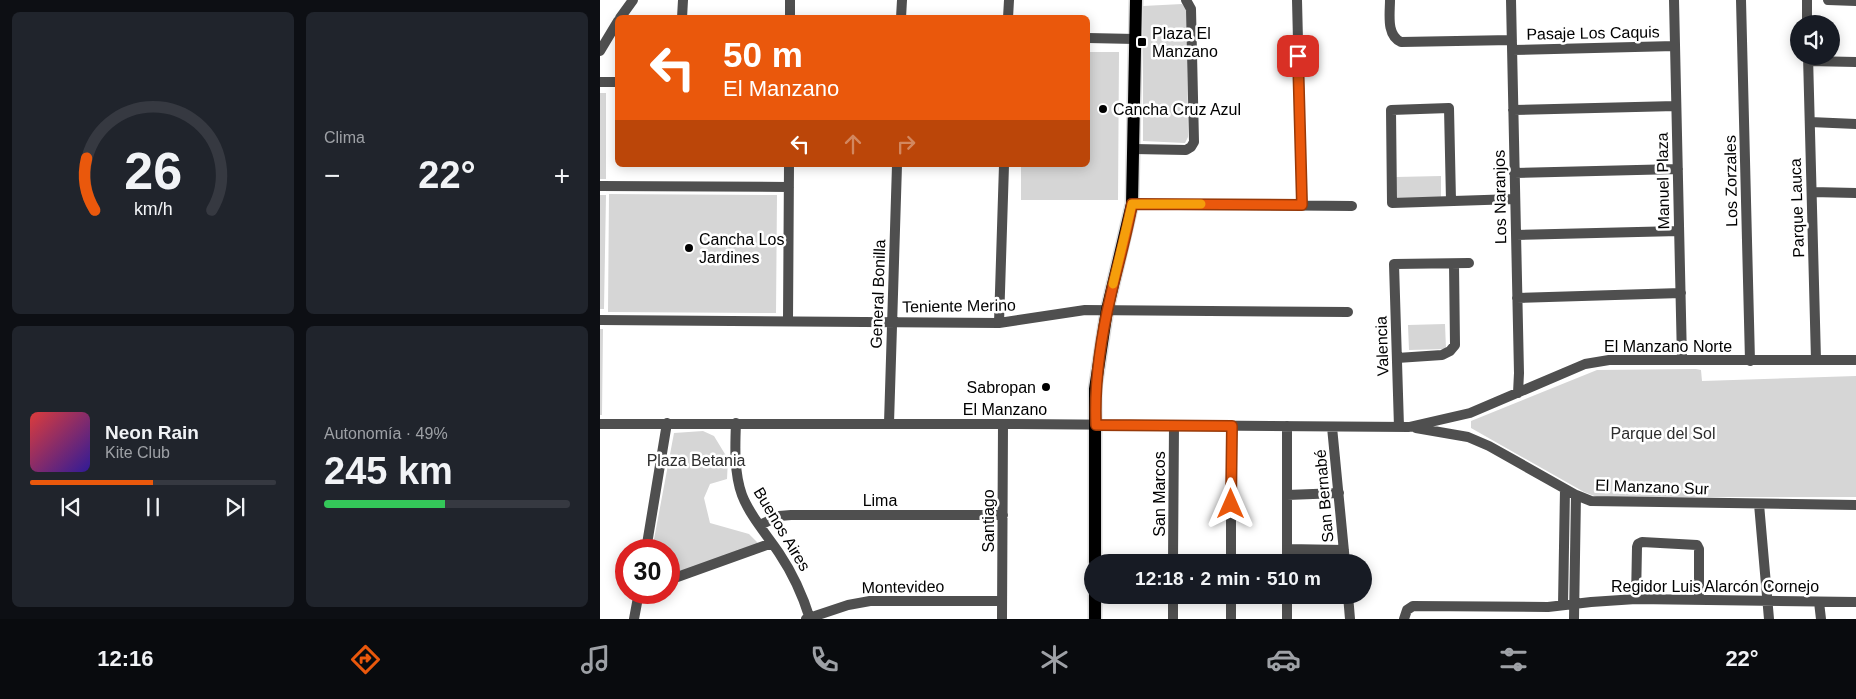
<!DOCTYPE html>
<html lang="es">
<meta charset="utf-8">
<style>
:root{--surface:#171b24;--page:#20242c;--text:#f1f3f6;--muted:#9ea1a6;--line:#363941;--accent:#ea580c}
body{margin:0;font-family:Helvetica,sans-serif;background:var(--page);color:var(--text);height:100vh;display:flex;flex-direction:column;font-size:19px;white-space:nowrap}
*{box-sizing:border-box;margin:0}
p{font-size:16px;color:var(--muted)}
.icon{flex:none;width:28px;height:28px;fill:none;stroke:currentColor;stroke-width:2;stroke-linecap:round;stroke-linejoin:round}
.map{position:relative;flex:1;overflow:hidden}
.sheet{display:flex;flex-direction:column;gap:12px;padding:12px;background:#0d0f14;width:600px}
.sheet>*{flex:none}
.top-card{position:absolute;left:15px;top:15px;width:475px;height:152px;border-radius:8px;box-shadow:0 2px 12px #0003;background:#ea580c;color:#fff;overflow:hidden}
.controls{position:absolute;left:1190px;top:15px;display:grid;gap:10px}
.controls a{display:grid;place-items:center;width:50px;height:50px;border-radius:50%;background:var(--surface);box-shadow:0 2px 12px #0003;font-size:25px}
.speed{position:absolute;left:15px;top:539px;display:flex;gap:10px;font-size:25px;font-weight:700;text-align:center}
.speed>*{display:grid;place-content:center;width:65px;height:65px;border-radius:50%;background:var(--surface);box-shadow:0 2px 12px #0003;line-height:1}
.speed .limit{border:8px solid #d22;background:#fff;color:#111}
.pin{position:absolute;display:grid;place-items:center;width:42px;height:42px;color:#fff;margin:-21px;border-radius:10px;box-shadow:0 2px 8px #0006}
.me{position:absolute;width:55px;margin:-28px;rotate:0deg;stroke-linejoin:round;filter:drop-shadow(0 0 4px #0008)}
.turn{display:flex;align-items:center;gap:18px;height:105px;padding:0 25px;font-size:22px}
.turn .icon{width:65px;height:65px;stroke-width:2.5}
.turn b{display:block;font-size:35px;line-height:42px}
.lanes{display:flex;align-items:center;height:48px;padding:0 25px;background:#0003;justify-content:center;gap:25px;direction:ltr}
.lanes .off{opacity:.35}
.big{font-size:38px;font-weight:600;line-height:1.1}
.sheet .widget{flex:1;display:flex;flex-direction:column;justify-content:center;gap:8px;min-width:0;padding:0 18px;border-radius:8px;background:var(--page)}
.sheet .dial{align-items:center;gap:0}
.dial svg{height:130px;overflow:visible;fill:none;stroke:var(--line);stroke-width:7;stroke-linecap:round;text-anchor:middle}
.dial text{fill:var(--text);stroke:none}
.song{display:flex;align-items:center;gap:15px}
.cover{width:60px;height:60px;border-radius:8px;background:linear-gradient(135deg,hsl(0 70% 55%),hsl(250 70% 35%))}
.played{height:5px;border-radius:2px;background:linear-gradient(90deg,var(--accent) 50%,var(--line) 50%)}
.keys{display:flex;justify-content:space-around;direction:ltr}
.heat{display:flex;justify-content:space-between;align-items:center;font-size:28px;direction:ltr}
.charge{height:8px;border-radius:4px;background:linear-gradient(90deg,#34c759 49%,var(--line) 0)}
.sheet .tiles{flex:1;display:grid;gap:12px;grid-template-columns:repeat(2,1fr)}
.trip{position:absolute;left:484px;top:554px;width:288px;height:50px;border-radius:25px;background:var(--surface);box-shadow:0 2px 12px #0003;font-weight:600;line-height:50px;text-align:center}
.menu{display:flex;height:80px;justify-content:space-around;align-items:center;background:#090b0e;color:var(--muted)}
.menu .icon{width:35px;height:35px}
.menu .selected{color:var(--accent)}
.menu b{font-size:22px;color:var(--text)}
main{display:flex;flex:1;min-height:0}
.map>svg:first-child{display:block}
.green{fill:#d6d6d6}
.lines{fill:none;stroke-linecap:round;stroke-linejoin:round}
.major-casing{stroke:#dbdbdb;stroke-width:15}
.minor{stroke:#4f4f4f;stroke-width:10}
.major{stroke:#000;stroke-width:12}
.route-casing{stroke:#983908;stroke-width:12}
.route{stroke:#ea580c;stroke-width:9}
.slow{stroke:#f59e0b;stroke-width:9}
.poi-dot{fill:#000;stroke:#fff;stroke-width:2}
.labels{text-anchor:middle;dominant-baseline:central;stroke-width:5;stroke-linejoin:round;paint-order:stroke}
.poi-label{font-size:16px;fill:#000;stroke:#fff;text-anchor:start}
.street-label{font-size:16px;fill:#000;stroke:#fff}
.park-label{font-size:16px;fill:#2d2d2d;stroke:#fff}
</style>
<main>
<section class="sheet">
<div class="tiles">
<div class="widget dial"><svg viewBox="0 0 100 80">
<path d="M14 69A42 42 0 1 1 86 69"/>
<path d="M14 69A42 42 0 0 1 9 37" stroke="#ea580c"/>
<text x="50" y="56" font-size="32" font-weight="700">26</text>
<text x="50" y="72" font-size="11">km/h</text>
</svg></div>
<div class="widget"><p>Clima</p>
<div class="heat"><a>−</a><b class="big">22°</b><a>+</a></div>
</div>
<div class="widget">
<div class="song"><i class="cover"></i><div><b>Neon Rain</b><p>Kite Club</p></div></div>
<div class="played"></div>
<div class="keys"><svg class="icon" aria-label="previous" viewBox="0 0 24 24"><path d="M18 5L8 12l10 7zM5 5v14"/></svg><svg class="icon" aria-label="pause" viewBox="0 0 24 24"><path d="M8 5v14M16 5v14"/></svg><svg class="icon" aria-label="next" viewBox="0 0 24 24"><path d="M6 5l10 7-10 7zM19 5v14"/></svg></div>
</div>
<div class="widget"><p>Autonomía · 49%</p><b class="big">245 km</b><div class="charge"></div></div>
</div>
</section>
<div class="map">
<svg width="1256" height="619" viewBox="0 0 1256 619">
<rect width="100%" height="100%" fill="#fff"/>
<path class="green" d="M582,4L587,10L588,137L585,143L543,141V6Z
M488,52H519L518,200H421V165H488Z
M0,93H6V179H0Z
M841,176V199L796,200V177Z
M9,194L177,195L176,313L8,312Z
M0,195H6L4,309H0Z
M845,324L846,349L809,350L808,325Z
M0,329H3L2,415H0Z
M1096,369L1101,370L1102,381L1256,376V497H997L984,492L871,428V421L997,370Z
M103,431L114,436L128,459L127,479L110,484L104,498L110,523L149,534L160,545L69,576V550H52L74,433Z"/>
<g class="lines">
<defs>
<path id="major" d="M495,562V389L507,310L532,204L536,0
M495,619V595"/>
</defs>
<use href="#major" class="major-casing"/>
<path class="minor" d="M697,0L702,205
M790,0C790,14 786,35 801,42L912,40
M911,0L919,373L918,393
M1074,0L1082,360
M1141,0L1150,361
M1207,0V24
M1228,0L1256,1
M20,18L33,0
M82,18L83,0
M190,18V0
M301,18L302,0
M408,18L409,0
M488,38L535,39
M912,50L1075,46
M0,51L18,21
M1208,56L1216,360
M1208,61L1256,62
M0,82H18
M913,110L1076,106
M1210,122L1256,124
M534,149L586,150L591,147L594,142L591,9L586,0
M914,173L1078,169
M0,186L189,187
M1212,192L1256,193
M851,201L849,108L791,110L792,203L915,199
M532,204L752,206
M916,235L1079,231
M917,298L1081,293
M0,320L399,323L485,310L748,312
M188,321L189,165
M399,323L404,165
M797,358L842,355L850,351L855,345L854,264
M136,423C135,446 134,473 142,495C150,516 167,535 179,553C193,574 203,596 210,619
M289,423L297,165
M0,424H403L809,427L870,413L985,364L1009,360H1256
M732,427L745,562
M799,427L794,264L869,263
M816,428L868,437L889,446L976,495L991,501L1256,505
M687,495L739,493
M1159,504L1169,619
M160,525L179,516L191,515H403
M687,549L744,550
M46,550L67,423
M573,562L574,425
M631,562V426
M687,562V426
M69,580L172,543
M748,595L750,619
M1036,599L1037,547L1038,544L1042,542L1097,545L1099,549V600
M1219,602L1221,619
M963,605L965,489
M34,619L39,592
M206,619L248,605L270,601H402
M402,619L403,424
M573,619V595
M631,619V595
M687,619V595
M804,619L807,610L813,606L948,607L991,602L1036,599L1256,602
M974,619L976,495"/>
<use href="#major" class="major"/>
</g>
<g class="lines">
<defs>
<path id="route" d="M631,504L632,426L496,425C494,381 501,337 511,294C518,264 527,234 532,204L702,205L698,56"/>
</defs>
<use href="#route" class="route-casing"/>
<use href="#route" class="route"/>
<path class="slow" d="M513,284L532,204H601"/>
</g>
<g class="poi-dot">
<rect x="537" y="37" width="10" height="10" rx="2.5"/>
<circle cx="503" cy="109" r="5"/>
<circle cx="89" cy="248" r="5"/>
<circle cx="446" cy="387" r="5"/>
</g>
<g class="labels">
<g class="poi-label">
<text x="552" y="33">Plaza El<tspan x="552" dy="18">Manzano</tspan></text>
<text x="513" y="109">Cancha Cruz Azul</text>
<text x="99" y="239">Cancha Los<tspan x="99" dy="18">Jardines</tspan></text>
<text x="436" y="387" text-anchor="end">Sabropan</text>
</g>
<g class="street-label">
<text transform="translate(993 33) rotate(-1)">Pasaje Los Caquis</text>
<text transform="translate(1063 181) rotate(-91)">Manuel Plaza</text>
<text transform="translate(1131 181) rotate(-91)">Los Zorzales</text>
<text transform="translate(900 197) rotate(-91)">Los Naranjos</text>
<text transform="translate(1197 208) rotate(-92)">Parque Lauca</text>
<text transform="translate(278 294) rotate(-88)">General Bonilla</text>
<text transform="translate(359 306) rotate(-1)">Teniente Merino</text>
<text transform="translate(782 346) rotate(-92)">Valencia</text>
<text x="1068" y="346">El Manzano Norte</text>
<text x="405" y="409">El Manzano</text>
<text transform="translate(1052 487) rotate(2)">El Manzano Sur</text>
<text transform="translate(559 494) rotate(-90)">San Marcos</text>
<text transform="translate(724 496) rotate(-95)">San Bernabé</text>
<text x="280" y="500">Lima</text>
<text transform="translate(388 521) rotate(-90)">Santiago</text>
<text transform="translate(182 529) rotate(59)">Buenos Aires</text>
<text x="1115" y="586">Regidor Luis Alarcón Cornejo</text>
<text transform="translate(303 587) rotate(-1)">Montevideo</text>
</g>
<g class="park-label">
<text x="1063" y="433">Parque del Sol</text>
<text x="96" y="460">Plaza Betania</text>
</g>
</g>
</svg>
<div class="controls">
<a><svg class="icon" aria-label="sound" viewBox="0 0 24 24"><path d="M4 9h4l5-4v14l-5-4H4zM17 9q2 3 0 6"/></svg></a>
</div>
<div class="speed"><div class="limit">30</div></div>
<div class="pin" style="left:698px;top:56px;background:#d93025"><svg class="icon" aria-label="arrive" viewBox="0 0 24 24"><path d="M6 21V4h12l-3 4 3 4H6"/></svg></div>
<svg class="me" style="left:631px;top:504px" viewBox="-20 -20 40 40"><path d="M0-17L14 15 0 8-14 15z" fill="#ea580c" stroke="#fff" stroke-width="4"/></svg>
<div class="trip">12:18 · 2 min · 510 m</div>
<div class="top-card">
<div class="turn"><svg class="icon" aria-label="left" viewBox="0 0 24 24"><path d="M17 20v-9H6M10 6l-5 5 5 5"/></svg><div><b>50 m</b>El Manzano</div></div>
<div class="lanes"><svg class="icon" aria-label="left" viewBox="0 0 24 24"><path d="M17 20v-9H6M10 6l-5 5 5 5"/></svg><svg class="icon off" aria-label="ahead" viewBox="0 0 24 24"><path d="M12 20V5M6 11l6-6 6 6"/></svg><svg class="icon off" aria-label="right" viewBox="0 0 24 24"><path d="M7 20v-9h11M14 6l5 5-5 5"/></svg></div>
</div>
</div>
</main>
<nav class="menu">
<b>12:16</b>
<svg class="icon selected" aria-label="directions" viewBox="0 0 24 24"><path d="M12 3l9 9-9 9-9-9zM9 14v-3h6M13 9l2 2-2 2"/></svg>
<svg class="icon" aria-label="music" viewBox="0 0 24 24"><path d="M9 18V5l10-2v13"/><circle cx="6" cy="18" r="3"/><circle cx="16" cy="16" r="3"/></svg>
<svg class="icon" aria-label="phone" viewBox="0 0 24 24"><path d="M5 4h4l2 5-3 2q2 4 5 5l2-3 5 2v4C11 20 4 13 5 4z"/></svg>
<svg class="icon" aria-label="climate" viewBox="0 0 24 24"><path d="M12 3v18M4 7l16 10M4 17L20 7"/></svg>
<svg class="icon" aria-label="car" viewBox="0 0 24 24"><path d="M5 17H2v-5l4-1 3-4h7l3 4 3 1v5h-3M9 17h6M6 11h13"/><circle cx="7" cy="17" r="2"/><circle cx="17" cy="17" r="2"/></svg>
<svg class="icon" aria-label="filters" viewBox="0 0 24 24"><path d="M4 7h16M4 17h16"/><circle cx="9" cy="7" r="2"/><circle cx="15" cy="17" r="2"/></svg>
<b>22°</b>
</nav>
